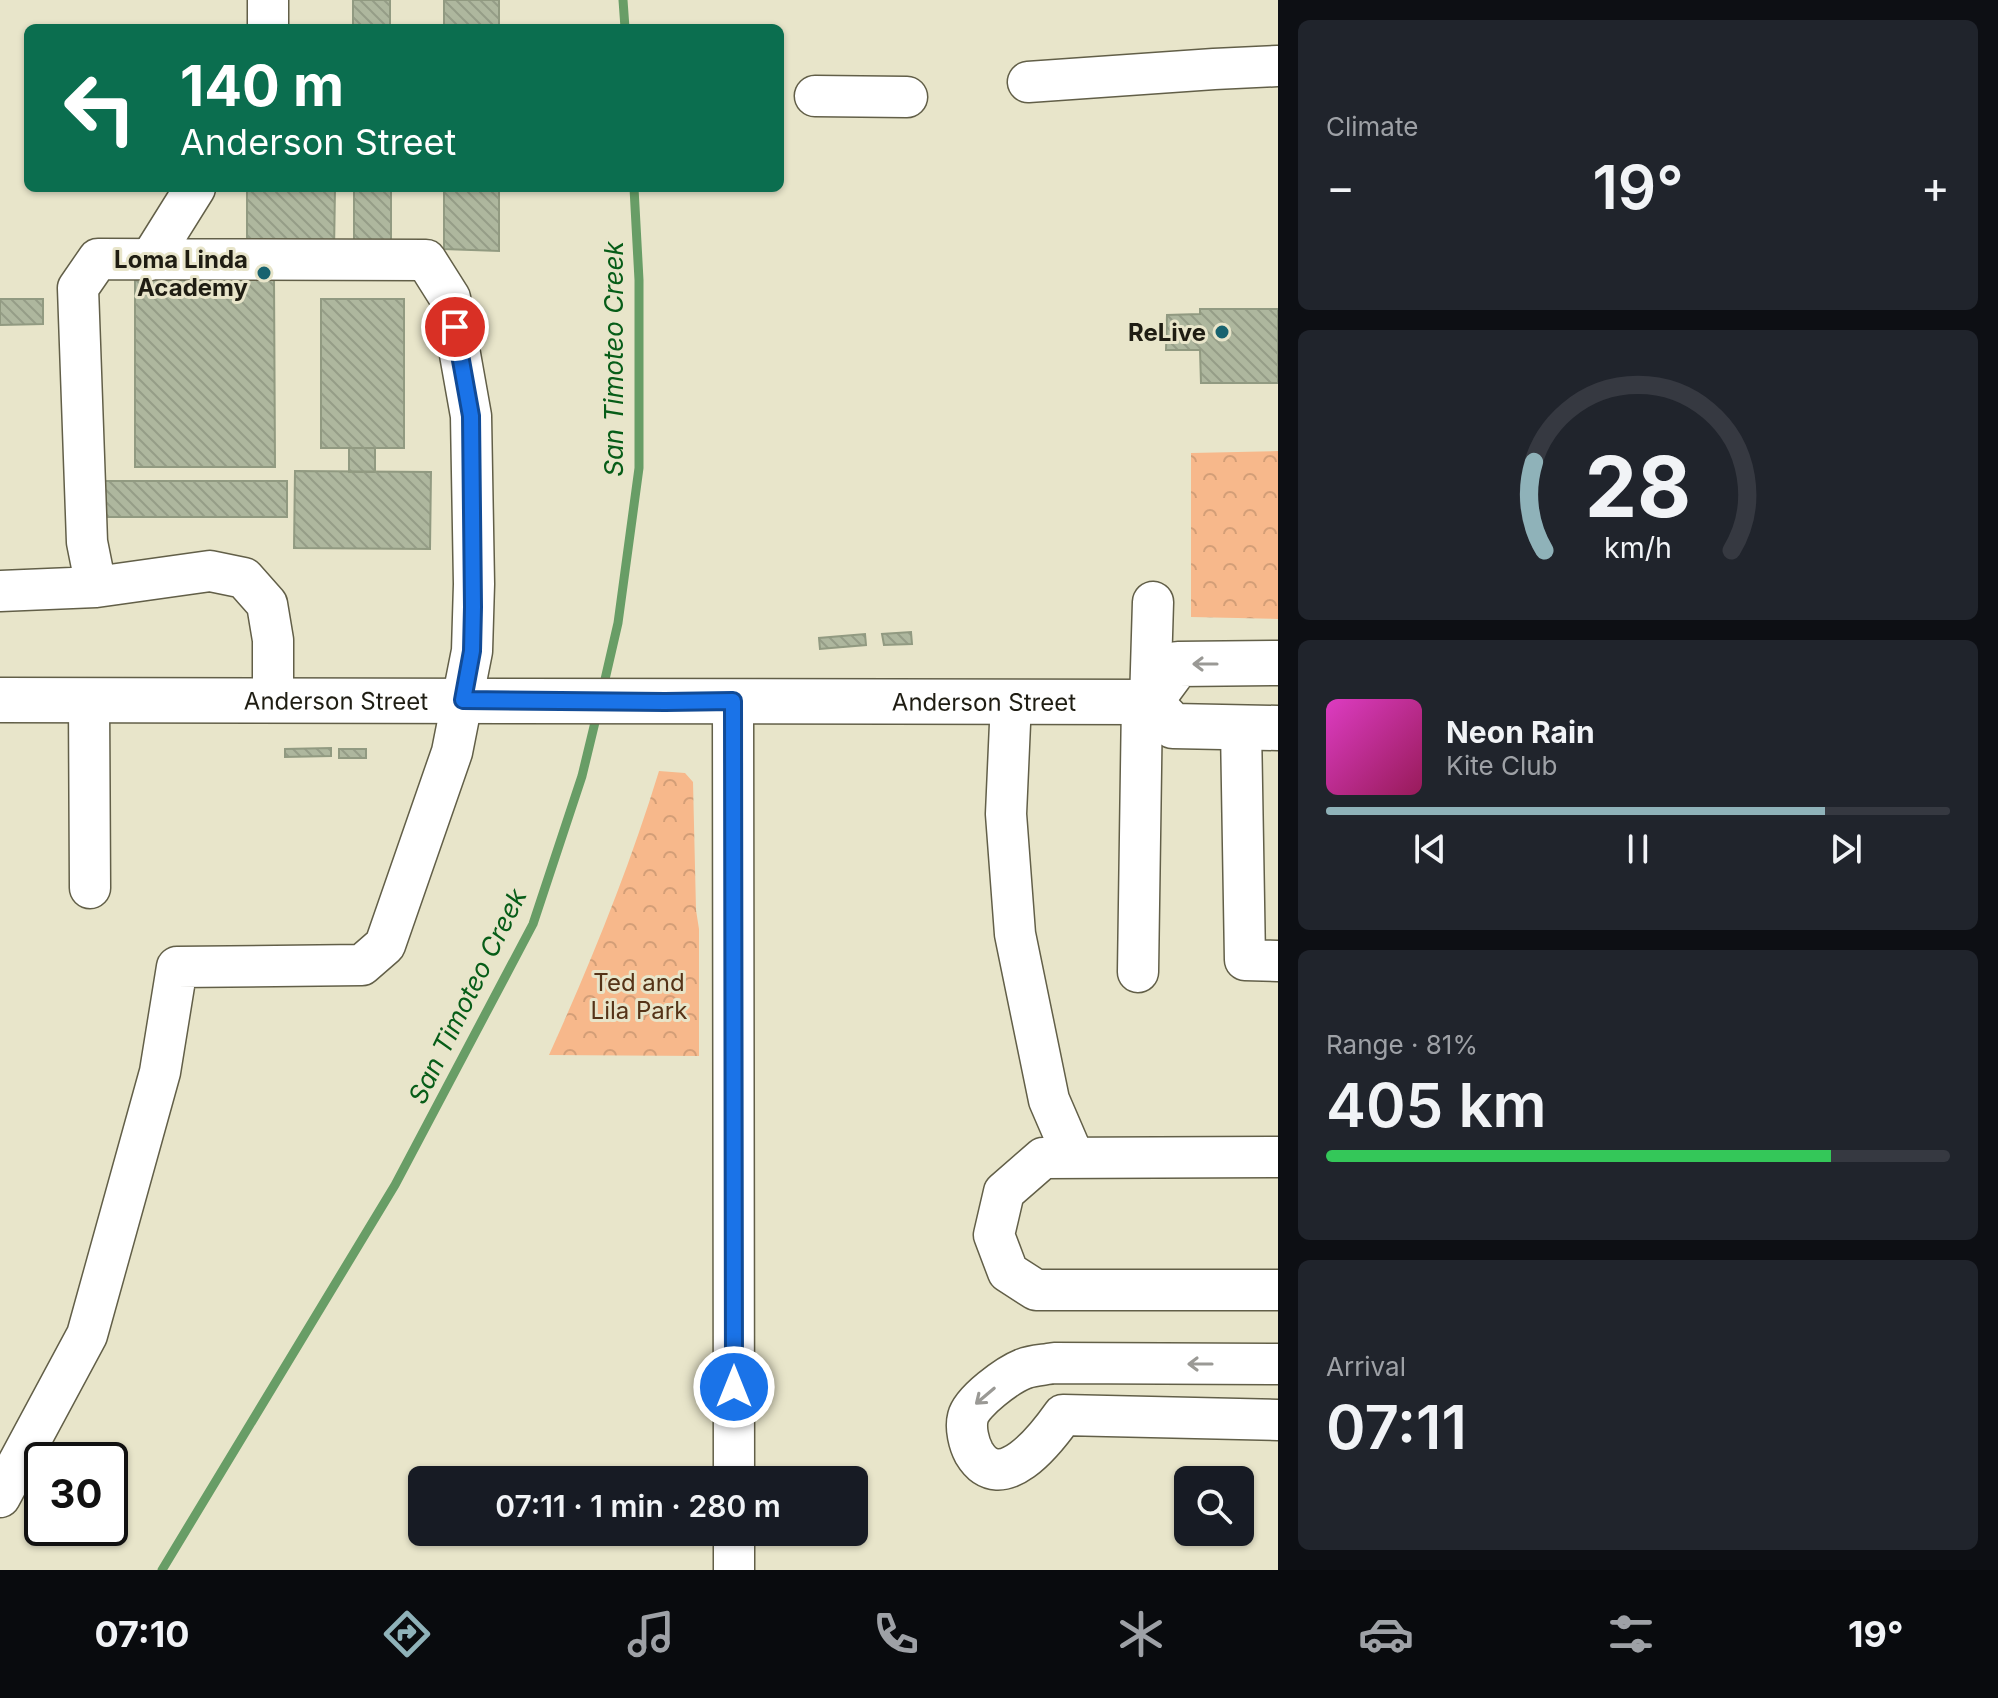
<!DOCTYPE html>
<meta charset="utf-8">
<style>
:root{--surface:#171b24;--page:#20242c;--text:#f1f3f6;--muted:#9ea1a6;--line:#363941;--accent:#8fb2b9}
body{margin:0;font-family:Inter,sans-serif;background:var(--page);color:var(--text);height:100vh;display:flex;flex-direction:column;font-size:30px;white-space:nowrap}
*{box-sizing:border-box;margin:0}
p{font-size:26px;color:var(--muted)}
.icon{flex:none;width:44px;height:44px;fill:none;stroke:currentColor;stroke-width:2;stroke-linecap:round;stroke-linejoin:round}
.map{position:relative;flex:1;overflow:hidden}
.panel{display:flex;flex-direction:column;gap:20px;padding:20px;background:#0d0f14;width:720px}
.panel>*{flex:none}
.banner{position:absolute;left:24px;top:24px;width:760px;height:168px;border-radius:12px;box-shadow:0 2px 6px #0004;background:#0b6e4f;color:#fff;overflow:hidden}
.controls{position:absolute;left:1174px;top:1466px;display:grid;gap:16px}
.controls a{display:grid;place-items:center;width:80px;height:80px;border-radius:12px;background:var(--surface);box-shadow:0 2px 6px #0004;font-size:40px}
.speed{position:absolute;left:24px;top:1442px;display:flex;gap:16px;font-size:40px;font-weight:700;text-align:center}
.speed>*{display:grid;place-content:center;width:104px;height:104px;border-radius:50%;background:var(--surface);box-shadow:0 2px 6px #0004;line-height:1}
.speed .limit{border:4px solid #111;border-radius:12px;background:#fff;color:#111}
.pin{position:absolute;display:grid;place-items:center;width:68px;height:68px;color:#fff;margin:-34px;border:4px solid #fff;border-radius:50%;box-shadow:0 2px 8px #0007}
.me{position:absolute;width:88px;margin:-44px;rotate:0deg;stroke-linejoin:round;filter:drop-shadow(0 0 6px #0008)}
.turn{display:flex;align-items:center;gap:28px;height:168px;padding:0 24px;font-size:36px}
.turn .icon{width:104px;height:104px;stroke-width:2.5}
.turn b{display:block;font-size:56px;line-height:68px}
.big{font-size:60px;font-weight:600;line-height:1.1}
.panel .widget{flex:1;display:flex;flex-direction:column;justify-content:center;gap:12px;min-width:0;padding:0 28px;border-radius:12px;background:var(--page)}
.panel .dial{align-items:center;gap:0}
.dial svg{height:208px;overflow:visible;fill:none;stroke:var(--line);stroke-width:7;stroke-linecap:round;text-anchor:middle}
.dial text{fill:var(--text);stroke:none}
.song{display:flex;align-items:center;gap:24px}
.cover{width:96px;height:96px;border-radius:12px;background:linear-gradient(135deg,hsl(310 70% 55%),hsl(330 70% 35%))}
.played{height:8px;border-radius:4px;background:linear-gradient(90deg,var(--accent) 80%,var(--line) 80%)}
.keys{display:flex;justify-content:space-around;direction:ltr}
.heat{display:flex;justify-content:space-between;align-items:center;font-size:44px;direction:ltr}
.charge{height:12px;border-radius:6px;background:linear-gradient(90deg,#34c759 81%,var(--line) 0)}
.trip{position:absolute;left:408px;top:1466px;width:460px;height:80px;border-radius:12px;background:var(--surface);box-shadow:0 2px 6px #0004;font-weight:600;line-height:80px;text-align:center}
.tab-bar{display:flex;height:128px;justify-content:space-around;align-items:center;background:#090b0e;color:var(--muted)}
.tab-bar .icon{width:56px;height:56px}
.tab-bar .active{color:var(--accent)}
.tab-bar b{font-size:36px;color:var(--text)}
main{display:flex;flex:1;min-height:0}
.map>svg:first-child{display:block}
.forest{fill:url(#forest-crowns)}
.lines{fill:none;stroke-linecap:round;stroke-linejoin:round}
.stream{stroke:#689d66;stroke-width:9}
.building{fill:url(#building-back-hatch);stroke:#919a81;stroke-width:2}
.minor-casing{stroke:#625f48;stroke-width:43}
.major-casing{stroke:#625f48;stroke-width:47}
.minor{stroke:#fff;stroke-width:40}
.major{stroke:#fff;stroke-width:44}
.oneway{stroke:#9a9995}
.route-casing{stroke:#114b97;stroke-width:20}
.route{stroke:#1a73e8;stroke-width:14}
.poi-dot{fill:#18636f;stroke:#e8e5ca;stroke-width:3}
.labels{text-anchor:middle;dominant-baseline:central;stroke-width:6;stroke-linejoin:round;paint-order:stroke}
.poi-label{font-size:24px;font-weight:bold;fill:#1f1d13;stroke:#e8e5ca;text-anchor:end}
.street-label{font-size:24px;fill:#1f1d13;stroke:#e8e5ca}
.park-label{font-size:24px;fill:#553317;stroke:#e8e5ca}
.water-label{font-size:26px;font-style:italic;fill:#075d18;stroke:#e8e5ca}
</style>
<main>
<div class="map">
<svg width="1278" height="1570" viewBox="0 0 1278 1570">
<defs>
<pattern id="forest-crowns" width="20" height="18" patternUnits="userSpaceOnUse" patternTransform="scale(2)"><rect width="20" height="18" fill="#f7b88b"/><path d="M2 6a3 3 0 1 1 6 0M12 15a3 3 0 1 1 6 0" fill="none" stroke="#d39e77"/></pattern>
<pattern id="building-back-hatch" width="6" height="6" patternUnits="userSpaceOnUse" patternTransform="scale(2)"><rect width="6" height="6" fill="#aeb79e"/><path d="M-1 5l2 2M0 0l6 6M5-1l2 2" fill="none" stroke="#959d87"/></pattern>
</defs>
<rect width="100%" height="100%" fill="#e8e5ca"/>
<path class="forest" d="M1278,451V619L1191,617V453Z
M659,771L685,773L693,782L696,910L699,929V1056L549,1055C591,962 629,869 659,771Z"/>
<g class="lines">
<path class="stream" d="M623,0L625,28
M603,688L618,623L639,468V280L634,188
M162,1570L395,1185L533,924L582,776L597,714"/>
</g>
<path class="building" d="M353,0H390V28H353Z
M444,0H499V28H444Z
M247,188H335L334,252L247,251Z
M354,188H391V246H354Z
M444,188H499V251L444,249Z
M274,278L275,467H135V279Z
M0,299H43V324L0,325Z
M321,299H404V448H321Z
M1200,309H1278V383H1201L1200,350H1166L1167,315L1200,314Z
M349,448H375V472H349Z
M295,471L431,472L430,549L294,548Z
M96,481H287V517H96Z
M911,632L912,644L884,645L882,634Z
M865,634L866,645L820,649L819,638Z
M331,748V756L285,757V749Z
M339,749H366V758H339Z"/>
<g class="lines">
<defs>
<path id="minor" d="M268,28V0
M1028,82L1214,69L1278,66
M815,96L907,97
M150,260L195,188
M0,591L96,587
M89,700L90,888
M733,701L734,1480
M1011,701L1006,814L1015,934L1049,1100L1074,1158
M1150,702L1153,602
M1241,728L1245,960L1278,961
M1138,972L1142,702
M1278,1157L1043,1158L1004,1192L994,1235L1008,1272L1036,1290H1278
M1278,1364L1054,1363C1044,1365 1032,1365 1023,1369C1008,1375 972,1401 968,1417C965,1428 969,1444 974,1453C1001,1498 1046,1439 1063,1415L1278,1420
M0,1497L87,1335L160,1072L177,967L362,965L385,945L452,752L472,651L474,584L471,416L450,298L426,260L98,259L78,288L87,542L96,587L210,571L244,578L267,604L273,640V700
M734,1532V1570"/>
<g id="major">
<path id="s1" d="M0,700L1150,702L1173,726L1278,728"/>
<path d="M1150,702L1178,664L1278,663"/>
</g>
</defs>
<use href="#minor" class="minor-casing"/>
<use href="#major" class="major-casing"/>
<use href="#minor" class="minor"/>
<use href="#major" class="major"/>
</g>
<defs><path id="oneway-shaft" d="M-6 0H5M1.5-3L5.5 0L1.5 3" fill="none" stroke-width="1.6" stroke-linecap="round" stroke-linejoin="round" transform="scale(2)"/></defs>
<g class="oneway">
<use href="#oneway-shaft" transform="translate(1205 664) rotate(180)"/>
<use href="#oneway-shaft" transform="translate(1200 1364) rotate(-180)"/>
<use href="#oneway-shaft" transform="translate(985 1396) rotate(140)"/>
</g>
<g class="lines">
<defs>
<path id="route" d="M455,327L471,416L473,607L472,651L463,700L665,702L733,701L734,1387"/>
</defs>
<use href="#route" class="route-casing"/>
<use href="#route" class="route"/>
</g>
<g class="poi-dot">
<circle cx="264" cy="273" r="8"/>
<circle cx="1222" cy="332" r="8"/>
</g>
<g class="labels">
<g class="poi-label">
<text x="248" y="259">Loma Linda<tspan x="248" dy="28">Academy</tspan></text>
<text x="1206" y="332">ReLive</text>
</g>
<g class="street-label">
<text stroke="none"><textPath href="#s1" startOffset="336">Anderson Street</textPath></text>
<text stroke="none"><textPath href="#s1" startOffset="984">Anderson Street</textPath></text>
</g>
<g class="park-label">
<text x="639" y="982">Ted and<tspan x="639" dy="28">Lila Park</tspan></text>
</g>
<g class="water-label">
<text transform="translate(613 359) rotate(-90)">San Timoteo Creek</text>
<text transform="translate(467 996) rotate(-64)">San Timoteo Creek</text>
</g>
</g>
</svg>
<div class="controls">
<a><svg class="icon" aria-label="search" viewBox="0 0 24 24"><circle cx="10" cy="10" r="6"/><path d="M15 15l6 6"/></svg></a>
</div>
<div class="speed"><div class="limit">30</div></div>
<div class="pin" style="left:455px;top:327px;background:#d93025"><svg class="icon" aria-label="arrive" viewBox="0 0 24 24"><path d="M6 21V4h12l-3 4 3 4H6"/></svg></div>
<svg class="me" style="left:734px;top:1387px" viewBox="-20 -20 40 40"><circle r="17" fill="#1a73e8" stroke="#fff" stroke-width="3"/><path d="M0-11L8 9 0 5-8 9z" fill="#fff"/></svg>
<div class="trip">07:11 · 1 min · 280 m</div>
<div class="banner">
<div class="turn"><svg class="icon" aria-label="left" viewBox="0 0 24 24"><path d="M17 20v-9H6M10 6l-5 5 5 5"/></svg><div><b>140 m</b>Anderson Street</div></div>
</div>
</div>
<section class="panel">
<div class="widget"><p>Climate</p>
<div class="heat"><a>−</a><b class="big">19°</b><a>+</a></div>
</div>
<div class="widget dial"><svg viewBox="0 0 100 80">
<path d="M14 69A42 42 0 1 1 86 69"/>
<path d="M14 69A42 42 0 0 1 10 35" stroke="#8fb2b9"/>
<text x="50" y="56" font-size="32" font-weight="700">28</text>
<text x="50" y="72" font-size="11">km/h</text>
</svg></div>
<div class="widget">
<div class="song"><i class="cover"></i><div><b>Neon Rain</b><p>Kite Club</p></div></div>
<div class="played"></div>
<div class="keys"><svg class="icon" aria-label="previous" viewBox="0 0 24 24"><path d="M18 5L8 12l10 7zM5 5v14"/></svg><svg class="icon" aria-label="pause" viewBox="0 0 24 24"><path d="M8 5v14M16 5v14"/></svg><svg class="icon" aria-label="next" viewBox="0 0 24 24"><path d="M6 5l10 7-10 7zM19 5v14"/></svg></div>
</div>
<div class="widget"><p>Range · 81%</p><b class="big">405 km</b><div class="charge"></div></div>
<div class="widget"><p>Arrival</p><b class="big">07:11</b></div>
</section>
</main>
<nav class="tab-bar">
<b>07:10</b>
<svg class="icon active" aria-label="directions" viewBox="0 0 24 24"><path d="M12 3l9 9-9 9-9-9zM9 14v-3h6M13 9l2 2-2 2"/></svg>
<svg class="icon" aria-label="music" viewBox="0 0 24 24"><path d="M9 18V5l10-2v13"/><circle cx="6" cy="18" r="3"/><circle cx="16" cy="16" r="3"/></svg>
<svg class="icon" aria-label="phone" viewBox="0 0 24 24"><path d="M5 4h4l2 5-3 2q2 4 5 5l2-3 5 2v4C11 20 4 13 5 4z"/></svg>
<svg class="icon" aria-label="climate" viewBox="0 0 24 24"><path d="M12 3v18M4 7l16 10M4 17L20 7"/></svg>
<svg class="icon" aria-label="car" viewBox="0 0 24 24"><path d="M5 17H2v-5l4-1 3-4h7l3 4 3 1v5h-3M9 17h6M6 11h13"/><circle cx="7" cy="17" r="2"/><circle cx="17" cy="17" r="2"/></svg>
<svg class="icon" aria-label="filters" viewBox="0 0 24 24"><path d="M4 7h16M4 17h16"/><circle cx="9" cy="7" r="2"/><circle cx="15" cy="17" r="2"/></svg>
<b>19°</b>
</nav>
